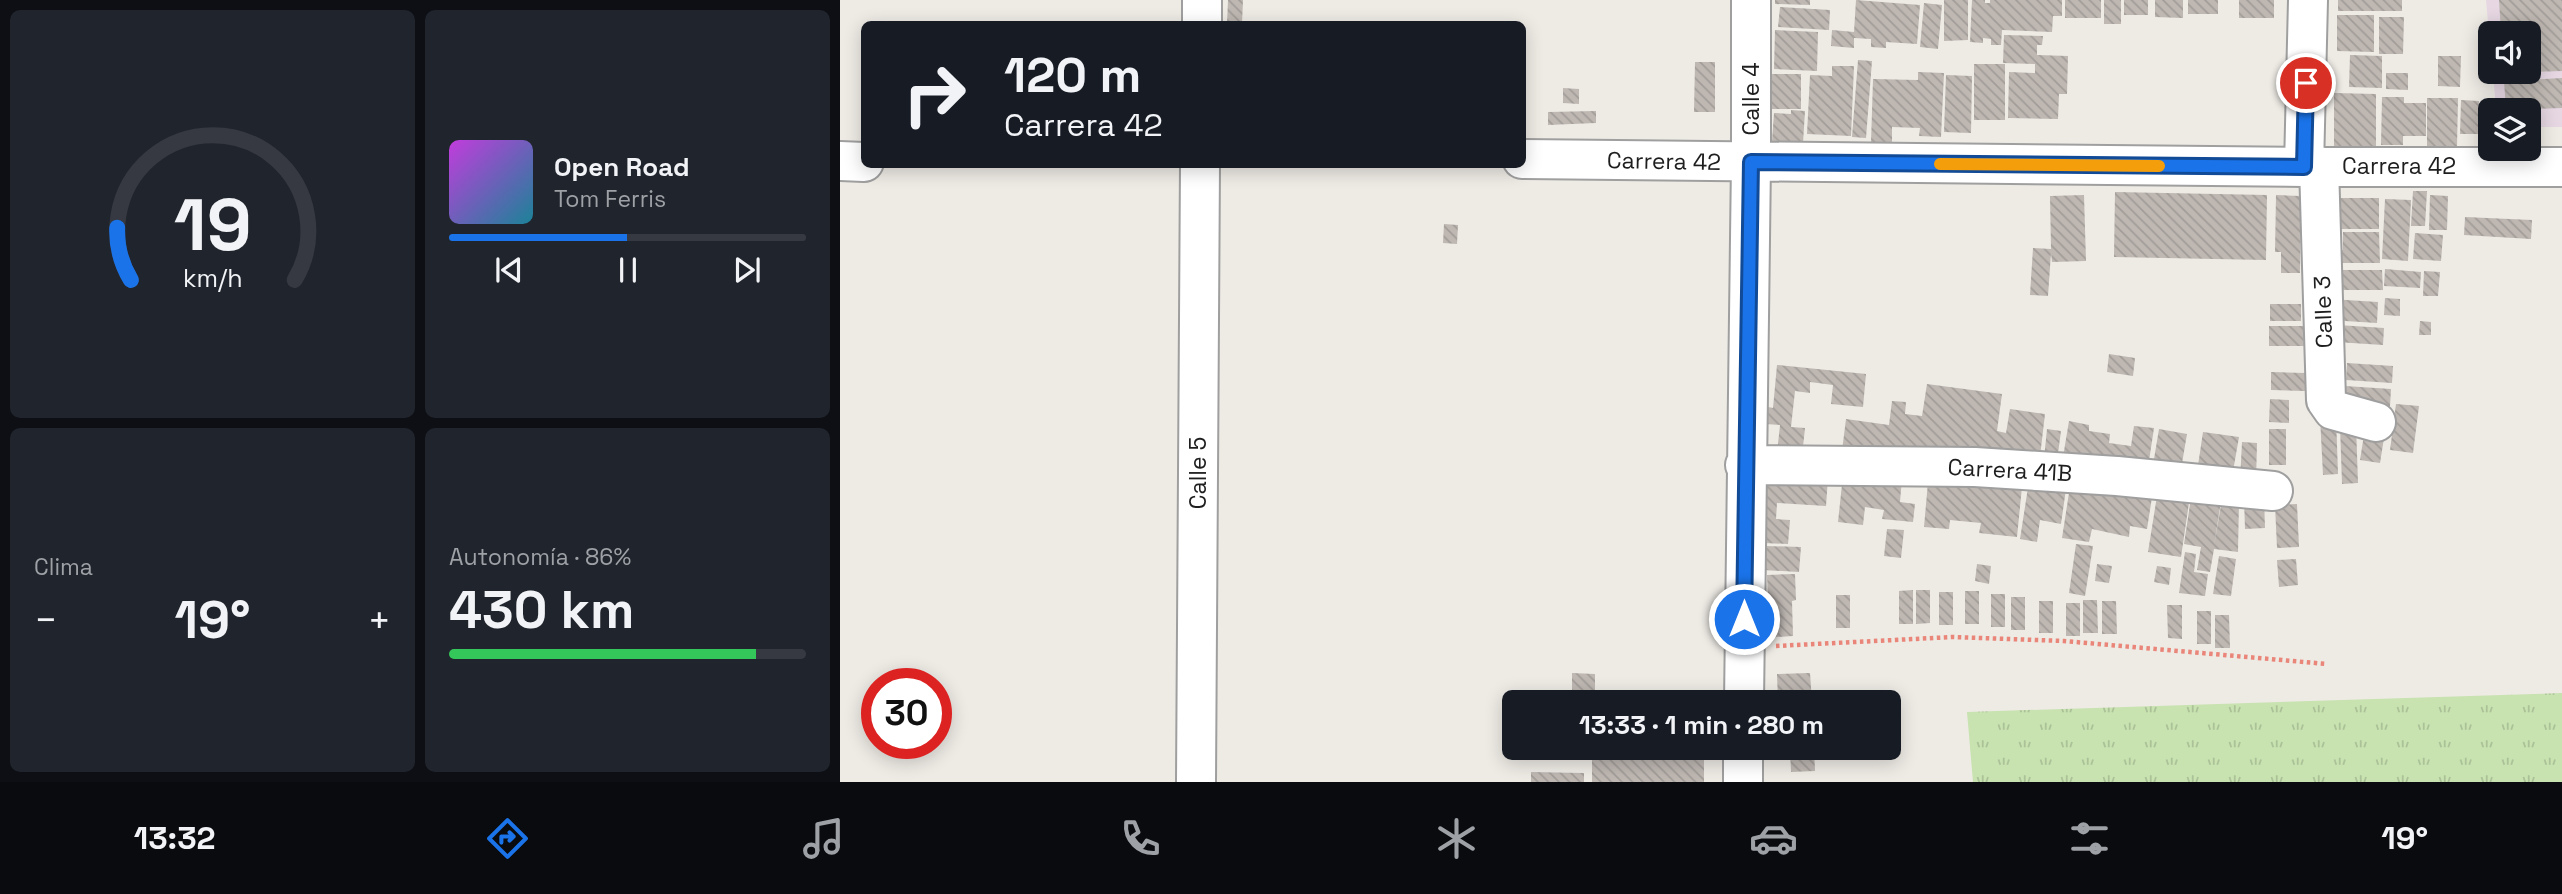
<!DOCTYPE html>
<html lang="es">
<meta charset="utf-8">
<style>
:root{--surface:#171b24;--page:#20242c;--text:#f1f3f6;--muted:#9ea1a6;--line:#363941;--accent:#1a73e8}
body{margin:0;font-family:"Space Grotesk",sans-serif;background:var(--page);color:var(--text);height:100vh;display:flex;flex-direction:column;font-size:26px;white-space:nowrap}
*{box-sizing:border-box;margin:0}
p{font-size:23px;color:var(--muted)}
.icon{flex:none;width:38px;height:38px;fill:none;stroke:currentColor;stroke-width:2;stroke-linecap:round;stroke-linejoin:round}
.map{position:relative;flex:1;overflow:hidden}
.panel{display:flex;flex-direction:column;gap:10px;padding:10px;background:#0d0f14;width:840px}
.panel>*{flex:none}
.top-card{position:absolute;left:21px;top:21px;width:665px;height:147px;border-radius:10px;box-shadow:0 4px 18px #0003;background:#171b24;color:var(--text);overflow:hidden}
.tools{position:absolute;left:1638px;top:21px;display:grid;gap:14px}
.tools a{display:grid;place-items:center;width:63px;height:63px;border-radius:10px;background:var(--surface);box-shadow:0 4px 18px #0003;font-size:35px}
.speed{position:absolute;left:21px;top:668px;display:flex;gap:14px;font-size:35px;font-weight:700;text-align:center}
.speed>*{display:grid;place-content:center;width:91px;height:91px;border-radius:50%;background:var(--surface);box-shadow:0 4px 18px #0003;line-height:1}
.speed .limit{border:10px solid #d22;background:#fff;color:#111}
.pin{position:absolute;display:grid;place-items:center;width:60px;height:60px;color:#fff;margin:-30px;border:4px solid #fff;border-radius:50%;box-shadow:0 2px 7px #0007}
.me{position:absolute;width:77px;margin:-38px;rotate:0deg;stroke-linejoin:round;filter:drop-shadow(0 0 5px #0008)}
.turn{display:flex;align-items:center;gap:24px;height:147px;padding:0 28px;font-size:32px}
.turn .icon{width:91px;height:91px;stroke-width:2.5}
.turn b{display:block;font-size:49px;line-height:60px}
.big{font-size:52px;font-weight:800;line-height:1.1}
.panel .card{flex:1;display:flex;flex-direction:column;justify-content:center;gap:10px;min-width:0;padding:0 24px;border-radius:10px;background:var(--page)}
.panel .dial{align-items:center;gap:0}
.dial svg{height:182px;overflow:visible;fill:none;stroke:var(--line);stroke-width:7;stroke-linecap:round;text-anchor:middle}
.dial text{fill:var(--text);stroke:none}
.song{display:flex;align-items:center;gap:21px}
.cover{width:84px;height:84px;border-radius:10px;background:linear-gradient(135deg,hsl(290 70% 55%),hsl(190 70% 35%))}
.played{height:7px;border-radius:4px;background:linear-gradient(90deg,var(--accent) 50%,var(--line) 50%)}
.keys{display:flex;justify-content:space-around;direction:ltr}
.heat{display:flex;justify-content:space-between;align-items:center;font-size:38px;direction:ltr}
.charge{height:10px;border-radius:5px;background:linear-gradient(90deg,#34c759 86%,var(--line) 0)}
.panel .tiles{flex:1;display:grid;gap:10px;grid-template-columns:repeat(2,1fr)}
.trip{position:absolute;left:662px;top:690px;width:399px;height:70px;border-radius:10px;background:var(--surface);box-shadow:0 4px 18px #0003;font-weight:800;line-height:70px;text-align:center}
.tab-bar{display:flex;height:112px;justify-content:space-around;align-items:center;background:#090b0e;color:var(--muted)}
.tab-bar .icon{width:49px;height:49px}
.tab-bar .active{color:var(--accent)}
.tab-bar b{font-size:32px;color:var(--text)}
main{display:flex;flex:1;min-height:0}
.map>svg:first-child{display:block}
.industrial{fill:#e6d7e3}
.grass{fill:url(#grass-tufts)}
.building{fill:url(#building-back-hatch)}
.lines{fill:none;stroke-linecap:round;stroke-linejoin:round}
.minor-casing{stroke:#9f9f9f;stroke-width:42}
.path{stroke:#ea8579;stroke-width:4.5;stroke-dasharray:3.5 3.5;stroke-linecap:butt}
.minor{stroke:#fff;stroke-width:38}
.route-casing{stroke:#114b97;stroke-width:18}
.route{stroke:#1a73e8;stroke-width:12}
.slow{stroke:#f59e0b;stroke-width:12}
.labels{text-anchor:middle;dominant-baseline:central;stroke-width:5;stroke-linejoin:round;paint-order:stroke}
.street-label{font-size:23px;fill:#1e1e1e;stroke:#fff}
</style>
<main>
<section class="panel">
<div class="tiles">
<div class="card dial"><svg viewBox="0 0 100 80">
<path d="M14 69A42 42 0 1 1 86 69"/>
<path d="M14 69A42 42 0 0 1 8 46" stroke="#1a73e8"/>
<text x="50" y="56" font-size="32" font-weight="700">19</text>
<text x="50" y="72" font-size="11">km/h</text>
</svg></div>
<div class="card">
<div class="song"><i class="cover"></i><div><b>Open Road</b><p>Tom Ferris</p></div></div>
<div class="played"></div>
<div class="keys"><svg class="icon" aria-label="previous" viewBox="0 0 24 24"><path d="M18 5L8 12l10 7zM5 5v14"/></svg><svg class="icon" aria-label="pause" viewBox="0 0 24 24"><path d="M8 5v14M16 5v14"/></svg><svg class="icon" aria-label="next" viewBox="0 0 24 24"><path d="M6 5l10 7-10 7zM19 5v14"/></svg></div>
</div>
<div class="card"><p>Clima</p>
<div class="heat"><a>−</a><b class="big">19°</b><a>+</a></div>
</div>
<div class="card"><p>Autonomía · 86%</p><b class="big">430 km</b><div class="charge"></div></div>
</div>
</section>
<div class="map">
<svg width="1722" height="782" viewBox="0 0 1722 782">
<defs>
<pattern id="grass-tufts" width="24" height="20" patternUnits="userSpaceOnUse" patternTransform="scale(1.75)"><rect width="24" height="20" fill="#c8e2b0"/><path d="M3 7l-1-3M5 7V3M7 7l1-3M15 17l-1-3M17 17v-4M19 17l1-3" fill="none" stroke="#abc197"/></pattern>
<pattern id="building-back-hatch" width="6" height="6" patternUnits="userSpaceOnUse" patternTransform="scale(1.75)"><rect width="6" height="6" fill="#beb7b2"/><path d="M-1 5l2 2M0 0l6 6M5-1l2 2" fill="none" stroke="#a39d99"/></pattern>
</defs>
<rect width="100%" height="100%" fill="#eeebe5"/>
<path class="industrial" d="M1646,0H1722V127H1689V110H1656L1653,72H1689V33H1650V44Z"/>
<path class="grass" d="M1722,693V782H1133L1127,712Z"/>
<path class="building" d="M388,0H403L402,24H387Z
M935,0H970V5L935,4Z
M1016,0L1080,5L1077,44L1046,42V48L1031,47V39L1014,38V48L991,46L992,30L1014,32Z
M1104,0H1128V40L1104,41Z
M1132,0H1145V3H1150V0H1222V16H1213L1212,32L1162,30L1161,45H1151V39L1143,38V43L1130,42Z
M1225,0H1261V18H1225Z
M1264,0H1281V24H1264Z
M1284,0H1308V15H1284Z
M1315,0H1343V18L1315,17Z
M1348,0H1378V14H1348Z
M1399,0H1434V18H1399Z
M1498,0H1562V11H1498Z
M1659,0H1722V71L1689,72V33H1661Z
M1084,3L1102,5L1098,49L1080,47Z
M940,7L990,10L989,30L938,27Z
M1497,15H1534V52L1497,51Z
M1539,17H1564L1563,54H1539Z
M935,30L978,32L977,71L934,69Z
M1164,35L1203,36L1202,45H1197V55L1228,56L1227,94H1219L1218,119L1168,118L1169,72L1195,73V64L1163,63Z
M1510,55L1542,56V88L1509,87Z
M1598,56H1621L1620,87L1598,86Z
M1018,60L1032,61L1026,138L1012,137Z
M855,62H875V112H854Z
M1134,64H1165V120H1134Z
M992,66H1014L1011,136L967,134L970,75L992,76Z
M1078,72L1104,73L1101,137L1079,136L1080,128L1052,127V144L1031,143L1033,79L1078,80Z
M1546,73H1568V90L1546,89Z
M931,74H961V109H931Z
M1106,75L1132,76L1131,133L1104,132Z
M1722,78V108L1666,110L1664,81Z
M723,88L739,89V104L723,103Z
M1494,93L1536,94V148L1494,147Z
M1542,97H1564V103H1586V136H1563V145H1541Z
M1587,98H1618L1617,147H1587Z
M1621,100L1639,101V134H1620Z
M951,110L965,111L963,143L932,141L934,113L951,114Z
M756,111V123L708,125V112Z
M1573,191H1587L1585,226H1571Z
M1275,192L1427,195L1426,260L1274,257Z
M1244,195L1246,261L1212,262L1211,253L1208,296L1190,295L1193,248L1211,249L1210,196Z
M1436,195L1461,196L1460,273H1441V252H1435Z
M1590,195L1608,196L1607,230H1589Z
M1496,198H1539V229H1496Z
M1545,199L1571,200L1568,261L1542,259Z
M1625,217L1692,220L1691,239L1624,235Z
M604,224L618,225L617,244L603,243Z
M1503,232H1539L1540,263H1490V251L1503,250Z
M1575,233L1603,235L1601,261L1573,259Z
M1545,269L1581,272L1580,288L1544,286Z
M1493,270H1542L1543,290H1493Z
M1584,271L1600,272L1598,296H1583Z
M1545,298L1560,299V316L1544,315Z
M1490,299L1538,302L1537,323L1489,320Z
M1430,304H1461V321H1430Z
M1580,321L1591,322V335H1579Z
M1498,325L1544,328L1543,345L1496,342Z
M1429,326H1463L1464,346H1429Z
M1269,354L1295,358L1293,376L1267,372Z
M1507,363L1553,366L1552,383L1506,380Z
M937,365L1026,374L1023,407L991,404L993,385L970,382V393L955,391L951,427L965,428L962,456L937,453L940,425L926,424L928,407L933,408Z
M1431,372L1465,373V391L1431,390Z
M1087,384L1162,394L1157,431L1166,433L1170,409L1205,414L1199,465L1001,459L1006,419L1049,425L1052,401L1066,402L1065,414L1082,416Z
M1505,386L1551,389L1550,406L1504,403Z
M1430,399L1449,400V423L1429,422Z
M1556,404L1579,406L1573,453L1550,450Z
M1496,416L1498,474L1483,475L1480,417Z
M1229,421L1249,425V431L1270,434L1269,443L1291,446L1294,426L1314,428L1307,474L1222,463Z
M1516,425L1518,483L1502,484L1500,426Z
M1207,429L1221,431L1217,461L1204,459Z
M1319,429L1347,434L1340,475L1312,471Z
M1429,429H1446V465H1429Z
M1363,432L1399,437L1392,477L1357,472Z
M1524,435L1544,438L1540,463L1520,460Z
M1402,442L1417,443L1416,481H1400Z
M922,474L988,478L986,506L937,503L936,519L950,520L948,544L923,543Z
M1003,475L1062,478L1060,502L1075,504L1073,522L1042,519L1044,510L1025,507L1023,525L998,522Z
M1231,480L1257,493L1276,496L1277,489L1313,491L1307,529L1290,526L1289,537L1252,529L1249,542L1222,538Z
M1189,481L1226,489L1221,524L1200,520L1197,542L1180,539Z
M1088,482L1182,487L1177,537L1139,533L1141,523L1110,520L1109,529L1084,527Z
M1352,491L1381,501L1374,546L1382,499L1399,502L1398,552L1374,549L1370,572L1357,570L1361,547L1344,544Z
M1317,496H1350L1341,557L1308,552Z
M1404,498H1424L1425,528L1405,529Z
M1457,504L1459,547L1437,548L1435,505Z
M1047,529L1064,530L1061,558L1044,556Z
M1236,544L1253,546L1245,596L1229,593Z
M925,546L961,547L959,572L923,570Z
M1345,552L1356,554L1354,572L1368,574L1365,596L1339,593Z
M1379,556L1396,559L1391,596L1373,594Z
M1456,559L1458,585L1439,587L1437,560Z
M1137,564L1151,566L1149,584L1135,581Z
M1257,564L1272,566L1269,583L1255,581Z
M1317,566L1331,568L1329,585L1314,582Z
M955,574L956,600L952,601L953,636L936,637L934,601H928L927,575Z
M1073,590V624H1059V591Z
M1076,590H1090V623L1076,624Z
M1125,591H1139V624H1125Z
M1099,592H1113V625H1099Z
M1151,594H1165V627H1151Z
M996,595H1010V628H996Z
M1171,597H1185V630H1171Z
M1243,600H1257L1258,633H1243Z
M1199,601H1213V633H1199Z
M1262,601H1276L1277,634H1262Z
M1226,603H1240V636H1226Z
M1327,605H1342V639L1328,638Z
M1357,611H1371V644H1357Z
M1375,615H1389L1390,648H1375Z
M732,673L755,674V702H732Z
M970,673L972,702H938L937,674Z
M940,747H974L975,771L951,772L950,750L940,751Z
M789,752L864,753V782H752V758L789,759Z
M691,772L744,773V782H691Z"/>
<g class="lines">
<defs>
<path id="minor" d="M362,24V0
M682,159L1464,167H1722
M0,161L24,162
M1479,166L1486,400L1493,410L1536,422
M1464,167L1468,0
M905,465L1135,467L1277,476L1433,491
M904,702L911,162V0
M356,782L360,164
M903,782V747"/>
</defs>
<use href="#minor" class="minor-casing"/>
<path class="path" d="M936,646L1113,637L1224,641L1487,664"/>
<use href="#minor" class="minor"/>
</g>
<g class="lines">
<defs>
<path id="route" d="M904,619L911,162L1464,167L1466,83"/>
</defs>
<use href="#route" class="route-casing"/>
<use href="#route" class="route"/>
<path class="slow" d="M1100,164L1319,166"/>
</g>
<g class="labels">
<g class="street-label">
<text transform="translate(911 99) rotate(-90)">Calle 4</text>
<text transform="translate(824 161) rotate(1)">Carrera 42</text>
<text x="1559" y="166">Carrera 42</text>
<text transform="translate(1483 312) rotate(-92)">Calle 3</text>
<text transform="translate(1170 470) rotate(3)">Carrera 41B</text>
<text transform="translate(358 473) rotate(-90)">Calle 5</text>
</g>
</g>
</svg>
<div class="tools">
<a><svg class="icon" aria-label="sound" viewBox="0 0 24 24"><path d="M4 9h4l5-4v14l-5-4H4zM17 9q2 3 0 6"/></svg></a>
<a><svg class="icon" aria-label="layers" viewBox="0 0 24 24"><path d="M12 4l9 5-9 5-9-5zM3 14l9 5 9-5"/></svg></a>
</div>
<div class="speed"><div class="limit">30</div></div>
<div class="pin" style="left:1466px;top:83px;background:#d93025"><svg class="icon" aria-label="arrive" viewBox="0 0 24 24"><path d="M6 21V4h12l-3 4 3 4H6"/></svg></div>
<svg class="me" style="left:904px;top:619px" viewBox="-20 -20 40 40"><circle r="17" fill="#1a73e8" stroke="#fff" stroke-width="3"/><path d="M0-11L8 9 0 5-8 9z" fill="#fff"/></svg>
<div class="trip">13:33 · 1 min · 280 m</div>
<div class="top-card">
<div class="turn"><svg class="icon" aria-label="right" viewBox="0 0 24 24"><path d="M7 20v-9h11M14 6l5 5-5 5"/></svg><div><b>120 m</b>Carrera 42</div></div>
</div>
</div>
</main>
<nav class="tab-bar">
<b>13:32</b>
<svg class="icon active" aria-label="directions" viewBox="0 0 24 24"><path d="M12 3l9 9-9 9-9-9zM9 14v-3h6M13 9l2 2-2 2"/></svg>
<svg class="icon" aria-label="music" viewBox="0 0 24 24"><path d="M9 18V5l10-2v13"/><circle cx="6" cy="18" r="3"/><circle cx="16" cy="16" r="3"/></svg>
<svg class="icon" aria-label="phone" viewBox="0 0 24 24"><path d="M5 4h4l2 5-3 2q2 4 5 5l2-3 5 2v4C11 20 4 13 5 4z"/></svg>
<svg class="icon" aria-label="climate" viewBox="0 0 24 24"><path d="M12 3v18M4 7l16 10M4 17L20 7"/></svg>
<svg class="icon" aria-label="car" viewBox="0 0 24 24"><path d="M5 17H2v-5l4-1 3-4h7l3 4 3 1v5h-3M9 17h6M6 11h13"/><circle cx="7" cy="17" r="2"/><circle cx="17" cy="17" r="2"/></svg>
<svg class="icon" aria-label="filters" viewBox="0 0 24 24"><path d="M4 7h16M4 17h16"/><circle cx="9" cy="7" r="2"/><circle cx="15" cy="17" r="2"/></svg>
<b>19°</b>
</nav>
